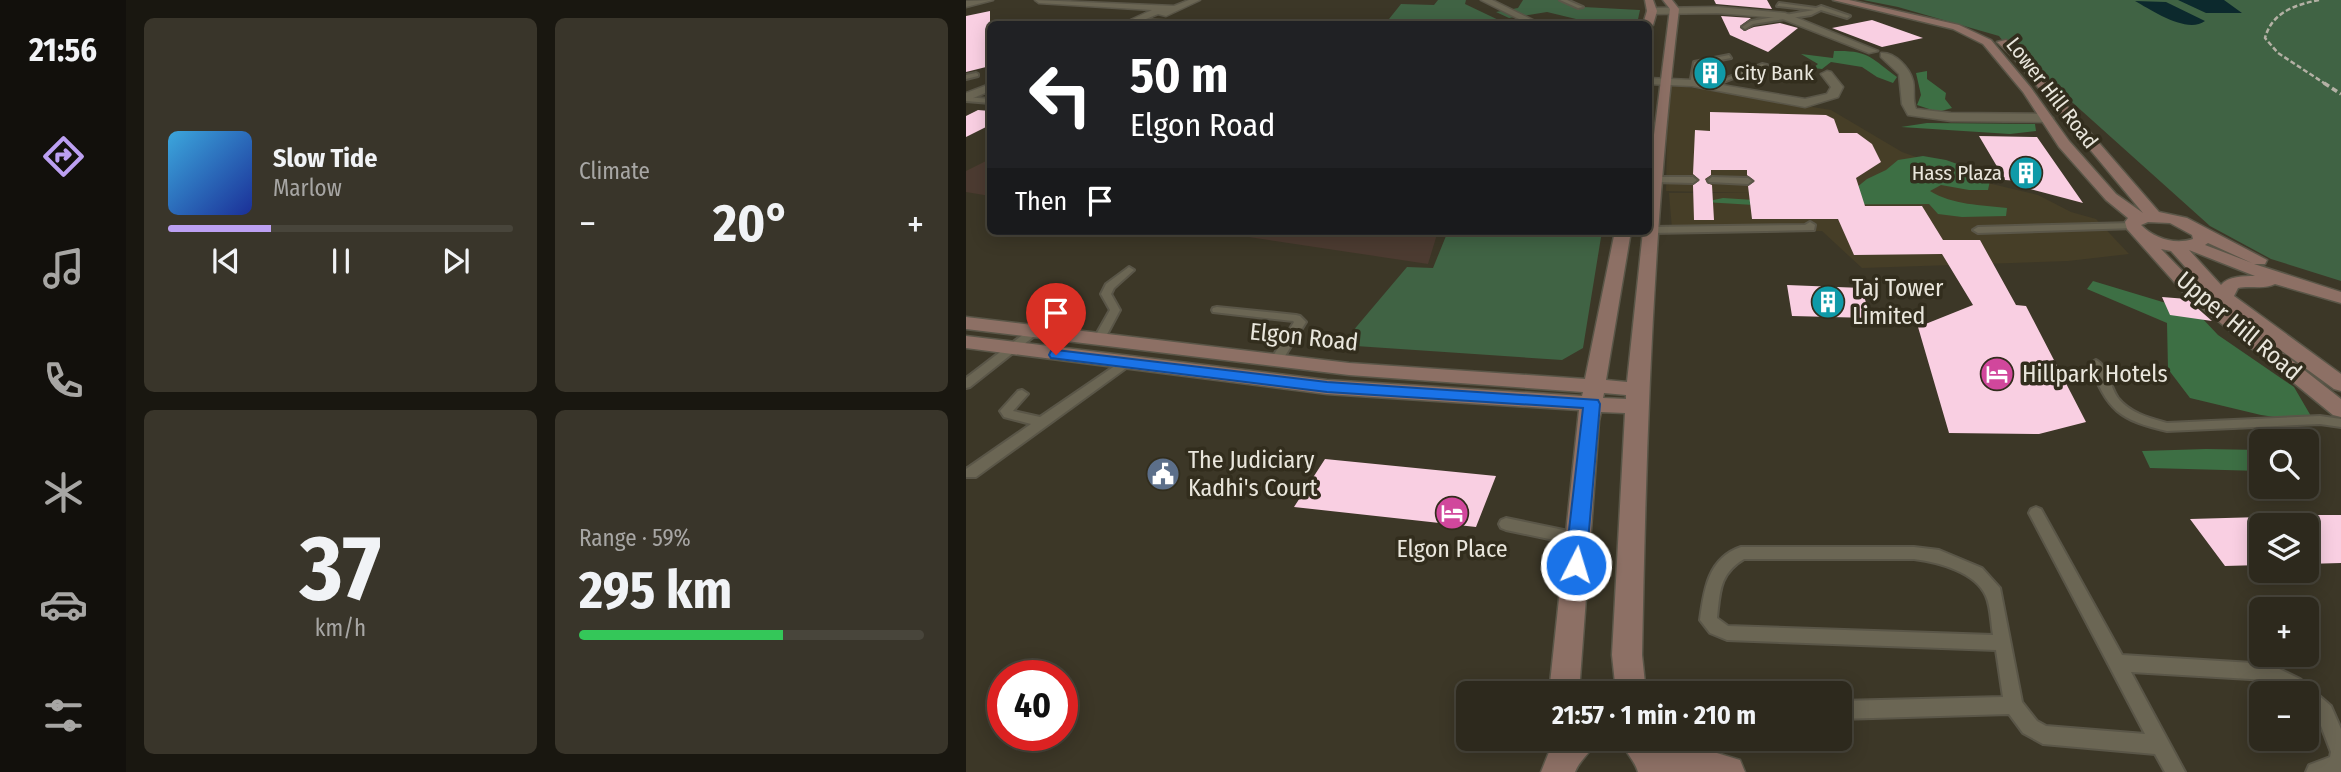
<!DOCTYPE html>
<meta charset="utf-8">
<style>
:root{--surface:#2d291d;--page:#39352a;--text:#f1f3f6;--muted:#a7a6a4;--line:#48453b;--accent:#bca0f2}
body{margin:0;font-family:"Fira Sans Condensed",sans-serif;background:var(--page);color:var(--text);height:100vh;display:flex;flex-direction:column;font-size:26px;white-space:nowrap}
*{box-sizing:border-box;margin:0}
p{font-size:23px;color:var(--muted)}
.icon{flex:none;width:38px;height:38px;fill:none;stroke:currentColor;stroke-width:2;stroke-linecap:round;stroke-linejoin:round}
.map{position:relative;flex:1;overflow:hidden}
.sheet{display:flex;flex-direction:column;gap:18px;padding:18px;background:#191710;width:840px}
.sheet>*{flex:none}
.top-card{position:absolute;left:21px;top:21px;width:665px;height:214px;border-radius:10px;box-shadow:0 4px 18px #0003,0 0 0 2px var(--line);background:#202124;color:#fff;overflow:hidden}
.fabs{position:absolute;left:1283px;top:429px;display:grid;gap:14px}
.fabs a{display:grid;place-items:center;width:70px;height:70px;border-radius:10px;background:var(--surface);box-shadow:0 4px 18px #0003,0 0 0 2px var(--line);font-size:35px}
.speed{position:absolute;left:21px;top:660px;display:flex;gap:14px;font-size:35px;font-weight:700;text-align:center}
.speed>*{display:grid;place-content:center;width:91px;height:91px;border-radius:50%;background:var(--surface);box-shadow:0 4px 18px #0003,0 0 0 2px var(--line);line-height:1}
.speed .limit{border:10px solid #d22;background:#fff;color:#111}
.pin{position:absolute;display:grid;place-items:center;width:60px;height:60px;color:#fff;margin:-72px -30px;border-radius:50% 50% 50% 0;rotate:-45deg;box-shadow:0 0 7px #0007}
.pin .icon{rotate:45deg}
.me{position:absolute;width:77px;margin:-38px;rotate:5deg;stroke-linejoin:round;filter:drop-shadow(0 0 5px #0008)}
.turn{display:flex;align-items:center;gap:24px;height:147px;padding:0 28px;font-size:32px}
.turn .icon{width:91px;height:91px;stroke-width:2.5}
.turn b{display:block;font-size:49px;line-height:60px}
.then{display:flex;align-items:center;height:66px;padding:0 28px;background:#0003;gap:14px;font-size:26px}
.big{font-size:52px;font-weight:700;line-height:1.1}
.sheet .tile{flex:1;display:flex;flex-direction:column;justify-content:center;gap:10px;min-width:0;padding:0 24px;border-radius:10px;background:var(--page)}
.sheet .dial{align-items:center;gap:0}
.dial b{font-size:91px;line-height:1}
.song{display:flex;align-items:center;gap:21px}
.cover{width:84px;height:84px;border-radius:10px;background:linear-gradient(135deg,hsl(200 70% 55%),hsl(230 70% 35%))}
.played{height:7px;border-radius:4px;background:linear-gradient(90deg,var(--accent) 30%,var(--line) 30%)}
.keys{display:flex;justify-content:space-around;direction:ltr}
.heat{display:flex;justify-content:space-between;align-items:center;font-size:38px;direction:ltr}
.charge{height:10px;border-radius:5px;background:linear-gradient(90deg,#34c759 59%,var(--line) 0)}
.sheet .tiles{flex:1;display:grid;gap:18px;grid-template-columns:repeat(2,1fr)}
.trip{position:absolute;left:490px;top:681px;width:396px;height:70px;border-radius:10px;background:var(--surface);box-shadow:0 4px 18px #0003,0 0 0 2px var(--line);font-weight:700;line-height:70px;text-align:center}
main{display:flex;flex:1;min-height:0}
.tabs{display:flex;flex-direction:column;width:126px;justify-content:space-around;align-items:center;background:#12100c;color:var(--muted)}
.tabs .icon{width:49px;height:49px}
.tabs .current{color:var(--accent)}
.tabs b{font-size:32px;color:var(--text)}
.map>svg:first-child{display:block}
.built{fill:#463e27}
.education{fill:#4c3b31}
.green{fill:#406344}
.forest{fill:#3d6f44}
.water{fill:#0c292d}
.building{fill:#f9cfe2}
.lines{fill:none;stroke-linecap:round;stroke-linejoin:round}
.lane-casing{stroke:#5a5648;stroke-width:4}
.street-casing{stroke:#5a5648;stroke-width:3}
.secondary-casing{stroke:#5a5648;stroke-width:3}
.lane{fill:#6b6654;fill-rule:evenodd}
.street{fill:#6b6654;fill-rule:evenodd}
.secondary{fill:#8d7065;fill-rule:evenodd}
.rail-far1{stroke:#b4b1a5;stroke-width:2.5;stroke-dasharray:5 2.5;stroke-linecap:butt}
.rail{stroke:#b4b1a5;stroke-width:3.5;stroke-dasharray:6 3.5;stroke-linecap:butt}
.route{fill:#1a73e8;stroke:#114b97;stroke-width:2}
.labels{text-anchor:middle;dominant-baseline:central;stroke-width:7;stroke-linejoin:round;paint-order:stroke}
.far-poi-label{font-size:21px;fill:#e9e6dc;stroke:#322d1d;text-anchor:start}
.far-street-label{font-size:21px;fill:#e9e6dc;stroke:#322d1d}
.poi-label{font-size:24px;fill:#e9e6dc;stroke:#322d1d;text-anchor:start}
.street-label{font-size:24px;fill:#e9e6dc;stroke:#322d1d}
</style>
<main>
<nav class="tabs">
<b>21:56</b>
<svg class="icon current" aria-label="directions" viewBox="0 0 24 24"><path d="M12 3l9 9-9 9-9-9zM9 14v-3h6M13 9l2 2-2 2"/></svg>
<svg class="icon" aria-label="music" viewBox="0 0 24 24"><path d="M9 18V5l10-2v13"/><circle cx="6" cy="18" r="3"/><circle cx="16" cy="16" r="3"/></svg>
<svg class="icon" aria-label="phone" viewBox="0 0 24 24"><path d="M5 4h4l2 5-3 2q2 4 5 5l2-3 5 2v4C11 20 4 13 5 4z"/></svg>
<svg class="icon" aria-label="climate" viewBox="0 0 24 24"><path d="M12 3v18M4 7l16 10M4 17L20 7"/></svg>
<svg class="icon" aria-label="car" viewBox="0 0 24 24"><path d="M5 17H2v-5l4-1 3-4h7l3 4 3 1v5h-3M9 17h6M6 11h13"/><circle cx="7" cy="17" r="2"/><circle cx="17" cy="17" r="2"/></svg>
<svg class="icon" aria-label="filters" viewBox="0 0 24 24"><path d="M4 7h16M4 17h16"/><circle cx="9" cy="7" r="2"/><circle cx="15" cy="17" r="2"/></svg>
</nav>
<section class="sheet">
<div class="tiles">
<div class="tile">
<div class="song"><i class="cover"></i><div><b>Slow Tide</b><p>Marlow</p></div></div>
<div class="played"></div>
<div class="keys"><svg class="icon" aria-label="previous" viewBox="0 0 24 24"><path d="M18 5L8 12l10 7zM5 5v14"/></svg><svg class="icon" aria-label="pause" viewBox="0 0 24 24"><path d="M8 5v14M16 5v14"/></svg><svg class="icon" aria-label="next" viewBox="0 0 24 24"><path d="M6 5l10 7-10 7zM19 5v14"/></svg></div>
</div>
<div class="tile"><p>Climate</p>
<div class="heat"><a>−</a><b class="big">20°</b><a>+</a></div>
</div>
<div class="tile dial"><b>37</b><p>km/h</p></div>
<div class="tile"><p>Range · 59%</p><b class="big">295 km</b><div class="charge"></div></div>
</div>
</section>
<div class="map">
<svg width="1375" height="772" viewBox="0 0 1375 772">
<rect width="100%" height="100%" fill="#3c3727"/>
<path class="built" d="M702,84L865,110L936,152L1026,184L1072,195L1105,212L1130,219L1163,254L1102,261L896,268L856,231L706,229L703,193H788L700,191Z"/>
<path class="education" d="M24,159V196L0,192V171Z
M243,231H472L462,264Z"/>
<path class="green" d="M472,0H500L499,4L541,24H419L435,4L468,5Z
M557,0H595L617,7L674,10L671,24H608L610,19L581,12L543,18L530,12L552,8Z
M897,0H1375V281L1305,259L1244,226L1068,68L1043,55L1040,45L1033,36L932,7Z
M482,231H636L617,348L596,360L375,345L441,267L467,268Z"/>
<path class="forest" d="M868,51C903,50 905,58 931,77L927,83L911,77L896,67L865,62L856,69L847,68L852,64L835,54L867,58Z
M961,71V79L980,93L979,99L986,108L972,112L951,105L955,95L950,73Z
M961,123L1069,124L1070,131L1044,134L935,127Z
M957,156L980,160L1025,176L1022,190H1003L975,185L964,191C987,205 1015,205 1041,208L1040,216L996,217L972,214L963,204L788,205L738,202L757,198L788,200L885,192L901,179L920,170L932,160Z
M1127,281L1200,303L1219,300L1252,335L1328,387L1349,423L1295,415L1224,398L1202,369L1201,323L1121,289Z
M1240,449L1295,450V471L1184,468L1176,451Z"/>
<path class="water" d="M1212,0H1258L1276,13H1240Z
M1169,1L1200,2L1239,21C1221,34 1187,11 1169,1Z"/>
<path class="building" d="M748,0H801L806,9L750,4Z
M24,11V66L0,72V16Z
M755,16L785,18L774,26L778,31L788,27L814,23L832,28L802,52L764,35Z
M906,20L957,38L916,47L866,28Z
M12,110L24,111V125L0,137V116Z
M744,112L860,115L868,119L873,133H891L906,144L915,162L890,178L899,206H956L977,240H1014L1050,305L1060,306L1120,422L1073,434L983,433L952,327L1007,305L976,254L888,255L872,219H786L782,186L789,181L781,175V170H745V175L739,179L741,183L746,185L748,220H728L727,185L734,180L727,174L729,130L744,131Z
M1013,136L1071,137L1117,203L1060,188L1055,181L1039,180Z
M821,285L896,288L904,318L826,316Z
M1196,297L1221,299L1246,321L1204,315Z
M359,459L530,476L510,527L328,507Z
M1340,515H1375V563L1340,564Z
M1295,517V565L1259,566L1224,519Z"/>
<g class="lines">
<defs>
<path id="lane" d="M594,0H601L617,7L612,8Z
M813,3L850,8L855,6L884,16L881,18L855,10L845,15L787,24L779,29L776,27L785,21L848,10L811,6Z
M180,20L222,22L225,24L178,23Z
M763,55L765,58L733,64L729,83L724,84L728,62Z
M796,64L801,65L745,87L740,86Z
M10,73L12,74V76L0,79V75Z
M0,97L24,99V103L0,101Z
M690,177H727L731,180L727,183L687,182L686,180Z
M746,177L782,178L786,181L782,184L743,182L742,180Z
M844,222L849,225L848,230L685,233L681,231L685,227L839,225Z
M1167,223L1170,224V228L1012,233L1007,230L1012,227Z
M163,267L168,270L148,288L145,294L154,310L137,342H129L127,340L144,310L135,294L140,284Z
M251,307L330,315L334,316L340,322L314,364L310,365L304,361L328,322L327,321L247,312L246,310L247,308Z
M67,329L71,330L73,332L71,334L4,387L0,388V378L63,330Z
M159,359L165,363L163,366L10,477H0V469L65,424L38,417L34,411L52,391L56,390L62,394L47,411L74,417Z
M1130,360C1141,365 1144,387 1152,398C1164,413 1183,418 1201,423L1354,416L1375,419V427L1354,424L1201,431C1153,420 1141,410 1124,364Z
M1070,507L1075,509L1156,655L1303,664L1334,679L1365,706L1375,729V772H1340L1343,765L1364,757L1365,752L1352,718L1340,708V693H1324L1301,680L1165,672L1219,772H1199L1189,754L1077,744L1057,733L1043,714L873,719V701L1037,697L1030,650L761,640L744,633L734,620C738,590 742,558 775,547H948L973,550L1016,568L1034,588L1056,702L1071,721L1080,726L1179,734L1063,513L1065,509ZM778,559H948C972,562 1010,572 1020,596C1025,607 1025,623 1027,635L762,626L751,618C754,592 753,574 778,559Z
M540,518L612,533L617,535L620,539L617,543L612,545L540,530L535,528L533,524L535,520Z"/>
<path id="street" d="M27,0L0,7V1Z
M69,0L208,6L223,0H234L200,16L192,14L168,24H156L186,10L73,3Z
M515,0H526L575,24H563Z
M752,7L819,13L912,51L903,53L814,18L752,13L686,14L681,11L686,8Z
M915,53C929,52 944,68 947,81C949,90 946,99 950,109L985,113L1081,114L1087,118L1081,122L985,121L942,115L936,104L933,74L915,57Z
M861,71L865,72L877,87L872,97L839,107L726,86L682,84V78L726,80L839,99L861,94L865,87L855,74Z
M24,84V91L0,101V93Z"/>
<path id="secondary" d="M679,0H687L691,11L687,25L682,28V24H677L681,11Z
M697,0H706L713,9C687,223 680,439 676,655L680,693H650L646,655L659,413L635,412L633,421L613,693H583L613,410L361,394L0,348V336L361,380L616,396L617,392L383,375L0,329V317L383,363L619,379L649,231H665L640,380L661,382L677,231H682V182L704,9ZM638,393L660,395V399L637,398Z
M867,0H883L993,25L1025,40L1065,88L1103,141L1150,194L1177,213L1046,56L1031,42L1040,40L1054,52L1193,212L1221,218L1301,260L1299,264H1288L1375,292V303L1309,284C1298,290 1284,285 1272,288L1268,296L1375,374V391L1368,389L1291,333L1375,399V417L1367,415L1218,293L1161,229L1159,222L1162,218L1140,200L1093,147L1057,92L1017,44L987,29ZM1182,222L1204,223L1226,235L1227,239C1208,245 1188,238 1175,225ZM1242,243L1286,263L1239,245ZM1195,249L1205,251L1240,290L1267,314L1230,285ZM1223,250L1289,276C1278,276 1262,276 1255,285Z
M592,738H632C626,752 614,759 609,772H575L587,742Z
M653,738H701L774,760L779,772H672C668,759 658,751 653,738Z"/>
</defs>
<use href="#lane" class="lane-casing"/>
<use href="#street" class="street-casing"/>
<use href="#secondary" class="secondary-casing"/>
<use href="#lane" class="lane"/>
<use href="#street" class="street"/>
<use href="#secondary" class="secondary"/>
<path class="rail-far1" d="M1353,0C1329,5 1306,12 1299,38L1312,53L1361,85"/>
<path class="rail" d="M1358,83L1375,94"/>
</g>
<path class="route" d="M90,350L361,382L632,400L634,404L620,565L617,571L610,573L602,571L599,565L617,408L361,392L85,358L83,355L85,351Z"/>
<defs>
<symbol id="building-disc" viewBox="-11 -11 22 22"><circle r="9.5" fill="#0f9aa8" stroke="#322d1d"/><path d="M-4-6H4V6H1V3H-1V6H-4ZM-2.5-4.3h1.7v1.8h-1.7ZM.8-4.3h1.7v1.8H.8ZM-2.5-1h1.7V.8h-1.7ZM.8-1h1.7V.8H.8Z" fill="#fff"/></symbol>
<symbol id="hotel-disc" viewBox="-11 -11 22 22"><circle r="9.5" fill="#d1479c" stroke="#322d1d"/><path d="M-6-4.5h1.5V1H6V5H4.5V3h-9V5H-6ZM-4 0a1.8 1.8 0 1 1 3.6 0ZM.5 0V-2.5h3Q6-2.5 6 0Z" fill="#fff"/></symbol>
<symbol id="civic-disc" viewBox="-11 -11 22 22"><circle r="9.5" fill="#5c6f8a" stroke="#322d1d"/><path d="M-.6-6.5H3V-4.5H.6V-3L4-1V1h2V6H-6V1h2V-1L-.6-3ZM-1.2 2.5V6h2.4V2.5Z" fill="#fff"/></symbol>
</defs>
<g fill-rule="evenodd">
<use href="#building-disc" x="725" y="54" width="38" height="38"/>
<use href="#building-disc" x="1041" y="154" width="38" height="38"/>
<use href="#building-disc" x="843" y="283" width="38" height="38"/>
<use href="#hotel-disc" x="1012" y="355" width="38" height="38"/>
<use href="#civic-disc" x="178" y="455" width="38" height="38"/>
<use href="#hotel-disc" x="467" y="494" width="38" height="38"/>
</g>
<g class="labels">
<g class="far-poi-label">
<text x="768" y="73">City Bank</text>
<text x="1036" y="173" text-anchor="end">Hass Plaza</text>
</g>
<g class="far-street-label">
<text transform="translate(1086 93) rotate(52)">Lower Hill Road</text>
</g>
<g class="poi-label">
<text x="886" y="288">Taj Tower<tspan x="886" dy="28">Limited</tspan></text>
<text x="1056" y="374">Hillpark Hotels</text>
<text x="222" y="460">The Judiciary<tspan x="222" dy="28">Kadhi's Court</tspan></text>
<text x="486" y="549" text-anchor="middle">Elgon Place</text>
</g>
<g class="street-label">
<text transform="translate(1273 326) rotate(40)">Upper Hill Road</text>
<text transform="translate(338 337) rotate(6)">Elgon Road</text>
</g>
</g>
</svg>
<div class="fabs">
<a><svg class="icon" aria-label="search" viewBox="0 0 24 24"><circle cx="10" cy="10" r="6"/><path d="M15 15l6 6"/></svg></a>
<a><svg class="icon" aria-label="layers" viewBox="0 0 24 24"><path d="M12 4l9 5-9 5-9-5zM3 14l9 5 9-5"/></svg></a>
<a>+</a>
<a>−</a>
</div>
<div class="speed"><div class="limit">40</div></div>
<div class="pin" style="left:90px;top:355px;background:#d93025"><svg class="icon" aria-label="arrive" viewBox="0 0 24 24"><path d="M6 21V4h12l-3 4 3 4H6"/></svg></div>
<svg class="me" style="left:610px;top:565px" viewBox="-20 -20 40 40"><circle r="17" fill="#1a73e8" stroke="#fff" stroke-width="3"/><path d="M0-11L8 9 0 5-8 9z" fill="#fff"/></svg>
<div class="trip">21:57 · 1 min · 210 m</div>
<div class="top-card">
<div class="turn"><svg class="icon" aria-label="left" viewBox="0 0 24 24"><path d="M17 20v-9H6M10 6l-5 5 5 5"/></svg><div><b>50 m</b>Elgon Road</div></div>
<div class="then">Then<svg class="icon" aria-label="arrive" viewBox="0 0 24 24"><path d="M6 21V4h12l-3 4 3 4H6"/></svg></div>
</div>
</div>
</main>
